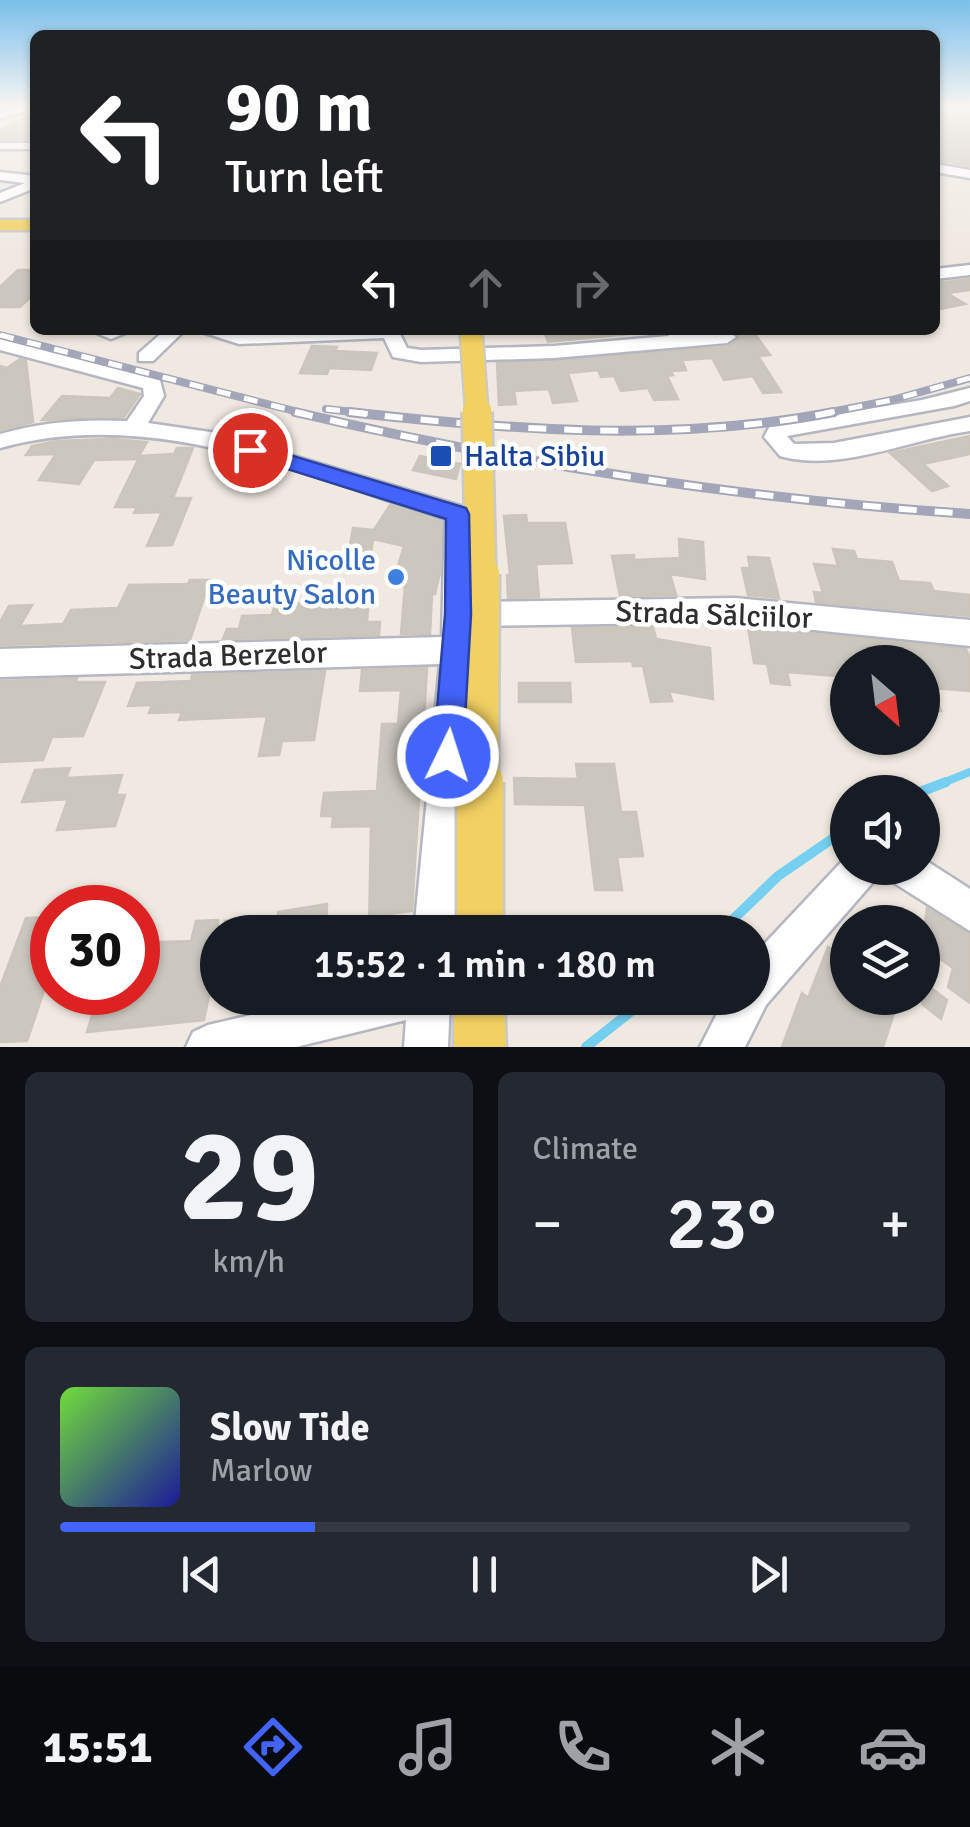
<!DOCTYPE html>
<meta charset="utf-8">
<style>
:root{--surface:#171b24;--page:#242831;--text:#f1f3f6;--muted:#9ea1a6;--line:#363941;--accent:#4264fb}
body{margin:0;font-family:Signika,sans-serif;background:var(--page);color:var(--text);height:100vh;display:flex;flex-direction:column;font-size:38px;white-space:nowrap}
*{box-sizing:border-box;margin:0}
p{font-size:32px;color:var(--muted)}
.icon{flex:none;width:55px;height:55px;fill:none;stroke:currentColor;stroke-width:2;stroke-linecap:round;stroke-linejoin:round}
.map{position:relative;height:1047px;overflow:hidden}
.panel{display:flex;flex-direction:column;gap:25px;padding:25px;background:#0d0f14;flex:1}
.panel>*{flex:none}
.guide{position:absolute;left:30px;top:30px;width:910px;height:305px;border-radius:15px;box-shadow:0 2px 8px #0004;background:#202124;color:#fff;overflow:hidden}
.needle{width:65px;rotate:152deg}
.controls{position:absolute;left:830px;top:645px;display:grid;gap:20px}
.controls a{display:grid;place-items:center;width:110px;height:110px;border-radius:50%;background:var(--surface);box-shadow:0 2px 8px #0004;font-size:50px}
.speed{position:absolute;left:30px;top:885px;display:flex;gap:20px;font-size:50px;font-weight:700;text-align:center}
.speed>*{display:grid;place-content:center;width:130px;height:130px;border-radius:50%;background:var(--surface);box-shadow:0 2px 8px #0004;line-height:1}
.speed .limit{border:15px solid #d22;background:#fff;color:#111}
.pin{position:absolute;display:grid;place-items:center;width:85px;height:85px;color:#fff;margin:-42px;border:5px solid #fff;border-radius:50%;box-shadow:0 2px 10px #0007}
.me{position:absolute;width:110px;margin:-55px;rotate:4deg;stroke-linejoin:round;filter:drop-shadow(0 0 8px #0008)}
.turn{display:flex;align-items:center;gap:35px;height:210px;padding:0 30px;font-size:45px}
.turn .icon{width:130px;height:130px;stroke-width:2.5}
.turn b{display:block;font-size:70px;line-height:85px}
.lanes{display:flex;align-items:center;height:95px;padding:0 30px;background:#0003;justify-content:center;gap:50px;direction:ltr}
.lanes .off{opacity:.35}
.big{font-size:75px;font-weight:600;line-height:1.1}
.panel .widget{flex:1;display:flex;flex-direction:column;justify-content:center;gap:15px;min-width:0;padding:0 35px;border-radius:15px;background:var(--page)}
.panel .dial{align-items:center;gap:0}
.dial b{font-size:130px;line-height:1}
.song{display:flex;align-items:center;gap:30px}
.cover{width:120px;height:120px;border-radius:15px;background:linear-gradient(135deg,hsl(100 70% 55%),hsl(240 70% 35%))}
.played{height:10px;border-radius:5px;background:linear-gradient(90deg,var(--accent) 30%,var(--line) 30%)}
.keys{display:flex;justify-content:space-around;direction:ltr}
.heat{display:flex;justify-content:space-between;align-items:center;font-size:55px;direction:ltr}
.panel .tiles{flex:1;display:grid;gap:25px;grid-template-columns:1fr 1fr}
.widget:last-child{grid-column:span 2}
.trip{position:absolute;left:200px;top:915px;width:570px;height:100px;border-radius:50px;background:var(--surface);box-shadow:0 2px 8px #0004;font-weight:600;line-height:100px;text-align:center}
.menu{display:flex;height:160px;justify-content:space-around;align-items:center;background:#090b0e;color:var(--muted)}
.menu .icon{width:70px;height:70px}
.menu .active{color:var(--accent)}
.menu b{font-size:45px;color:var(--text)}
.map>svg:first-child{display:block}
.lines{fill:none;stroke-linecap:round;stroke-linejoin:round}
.stream-far1{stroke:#75cff0;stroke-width:8}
.stream{stroke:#75cff0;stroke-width:10}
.building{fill:#cbc7bf;stroke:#cbc5ba;stroke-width:2.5}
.minor-casing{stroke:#b4b7c1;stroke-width:5}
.major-casing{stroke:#c9c9c9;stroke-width:5}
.minor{fill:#fff;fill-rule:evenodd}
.major{fill:#f2d163;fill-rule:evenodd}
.rail-far1-casing{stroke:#a3a6b8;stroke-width:8}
.rail-casing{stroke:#a3a6b8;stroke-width:10}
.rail-far1{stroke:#fff;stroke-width:5;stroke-dasharray:14;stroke-linecap:butt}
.rail{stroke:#fff;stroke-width:6;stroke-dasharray:18;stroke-linecap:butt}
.major-bridge-far3-casing{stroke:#c9c9c9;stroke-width:26;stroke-linecap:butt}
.major-bridge-far2-casing{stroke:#c9c9c9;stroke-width:34;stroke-linecap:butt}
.major-bridge-far1-casing{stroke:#c9c9c9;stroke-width:41;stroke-linecap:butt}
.major-bridge-casing{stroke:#c9c9c9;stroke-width:51;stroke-linecap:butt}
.major-bridge-far3{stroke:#f2d163;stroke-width:22}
.major-bridge-far2{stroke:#f2d163;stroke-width:29}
.major-bridge-far1{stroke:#f2d163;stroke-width:36}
.major-bridge{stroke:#f2d163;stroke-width:46}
.route{fill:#4264fb;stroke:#2b41a3;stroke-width:2.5}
.transit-dot{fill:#1a4fb4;stroke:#fff;stroke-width:4}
.shop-dot{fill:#3f7fe0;stroke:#fff;stroke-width:4}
.labels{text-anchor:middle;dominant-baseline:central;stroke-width:9;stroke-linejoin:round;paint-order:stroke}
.transit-label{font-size:30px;fill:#164399;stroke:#fff;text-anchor:start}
.shop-label{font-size:30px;fill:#366cbe;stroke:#fff;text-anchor:end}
.street-label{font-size:30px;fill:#2e2e2e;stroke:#fff}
</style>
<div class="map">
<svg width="970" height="1047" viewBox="0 0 970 1047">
<rect width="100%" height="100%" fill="#efe9e1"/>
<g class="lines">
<path class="stream-far1" d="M940,784L970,772"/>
<path class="stream" d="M920,792L946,782
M720,932L778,876L848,828
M586,1047L648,998"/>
</g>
<path class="building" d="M935,107H970V166L935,160Z
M35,113V139H0V130Z
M18,270H35V293L20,307H0V287Z
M970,279V290L947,293L965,304L935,310V283Z
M544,330H669L548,342Z
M732,330H752L770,355L758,356L781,392L763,393L753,376L724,380L712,358L682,360L686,370L671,371L673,375L667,376L678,399L654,400L648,388L621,391L614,376L601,377L598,370L568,373L577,401L553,403L549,389L514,391L516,404L499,405L497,363L727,347L740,338Z
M312,346L337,347L335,351L377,353L371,370L329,368L327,374L300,373Z
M20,359L26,361L33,422L0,430V366L7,368Z
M118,388L140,394L124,417L42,420L62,396L110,398Z
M970,436V454L923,464L948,486L932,491L890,453Z
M113,439L147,442L137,459L94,460L79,484L39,480L56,454L26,455L32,446L57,441Z
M177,448H193L173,498H191L172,545L147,546L162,512L134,513L137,507H115L140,456L174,454Z
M420,456L460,464L456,479L413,470Z
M390,505L441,522L440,573L435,594H432L430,634H401L405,586H392L404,546L373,539L369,569H346L353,528L374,530Z
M526,515L527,523H565L572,563L536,564L539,597L508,598L507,575H510L504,516Z
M679,539L703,542L705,579L670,574L676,595L620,596L612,556L634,555V560L680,558Z
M833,549L854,551L857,559L892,562L899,581L930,583L934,591L970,595V616L816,602L814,592L823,593L814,564L838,566Z
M748,557L769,558L779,598L748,595L742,568H750Z
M190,580H210L190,640L0,645V622L9,606L32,605L20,626L63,624L71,610L118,608L129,585L188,584Z
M321,603L320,609L368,608L367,622H380L379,635L223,639L227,629H239L242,616L272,615L275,604Z
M653,627L656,639L710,648L713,699L669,691L672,701L651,702L643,666H633L632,661L576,662L572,628Z
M748,627L966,649L970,658V691L932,688L941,711L922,709V662H848V677L787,672L790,685L771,683L767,664L754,663Z
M427,668L412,911L389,914V928L369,930L371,826L332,827L333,816H321L324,793L377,791L382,724H398L401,690L360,691L362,670Z
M325,671L314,740L282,741L279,755L259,756L267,716L179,720L182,712L149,713L152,705L128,706L137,683L191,681L192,675Z
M77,678L75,682H105L83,736L52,737L43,760L0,762V681Z
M519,683H570L571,702H519Z
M576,764H614L621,812H636L643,856L617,857L622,890H595L585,805L515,804L514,778L578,779Z
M70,768L66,778L122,775L116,795H125L115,826L57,830L68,799L22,802L35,770Z
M101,890L95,908H63L69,891Z
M327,904L326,932H225V921L278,917V912Z
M927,908L970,935V1003L948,987L953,968L922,946Z
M52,917V967L27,1041L0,1042V987L26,918Z
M218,920V952L204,1020L87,1032L99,992H138V943L191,941L196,921Z
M828,947L848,962V998H899L883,1047H782L802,993L808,998Z
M922,981L947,1000L941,1019L922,1004Z"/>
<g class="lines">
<defs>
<path id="minor" d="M20,107L35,109L0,118V112Z
M0,143H35V149H0Z
M935,164L970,170V178L935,172Z
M0,172L35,176V188L0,202V193L25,183L0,180Z
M970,265V275L935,279V269Z
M89,330H133L111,339Z
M165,330H185L153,361H139V353Z
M196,330H398L407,348L421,350L554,346L668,336L675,330H693L691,333L727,331L736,337L727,343L554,358L421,362L393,357L384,338L239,344Z
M0,338L160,380L164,396L148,423L217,433L467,508L470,514L471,602L735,598L970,620V646L735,622L471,626L454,932H414L440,664L0,677V649L442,637L445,519C302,474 152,406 0,448V434C42,422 83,419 127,421L144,396L143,388L0,350Z
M970,388V401L954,406L787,436L794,444L834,443L970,417V431C910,439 840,473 780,456L764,437L770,426L778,424L922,400Z
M848,855V868H879L874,881L766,1005L745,1047H700L725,998H752V957Z
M922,858L970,889V931L891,881L886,868H922Z
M324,998H450L448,1047H404L406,1020L296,1047H186L193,1032L208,1025Z"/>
<path id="major" d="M0,220H35V230H0Z
M454,998H504L506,1047H454Z"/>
</defs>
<use href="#minor" class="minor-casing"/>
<use href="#major" class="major-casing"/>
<use href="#minor" class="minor"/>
<use href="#major" class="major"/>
<defs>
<path id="rail-far1" d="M0,335L306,414
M326,409L371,414
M821,414L892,400L970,378"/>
<path id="rail" d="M295,412C518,464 742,499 970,514
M349,412C509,430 675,443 834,412"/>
</defs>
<use href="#rail-far1" class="rail-far1-casing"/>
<use href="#rail" class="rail-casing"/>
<use href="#rail-far1" class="rail-far1"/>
<use href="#rail" class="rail"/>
<defs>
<path id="major-bridge-far3" d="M471,330L477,414"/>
<path id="major-bridge-far2" d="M477,412L481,577"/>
<path id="major-bridge-far1" d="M480,784L481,574"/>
<path id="major-bridge" d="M480,932V782"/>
</defs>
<use href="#major-bridge-far3" class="major-bridge-far3-casing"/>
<use href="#major-bridge-far2" class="major-bridge-far2-casing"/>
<use href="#major-bridge-far1" class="major-bridge-far1-casing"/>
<use href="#major-bridge" class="major-bridge-casing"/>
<use href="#major-bridge-far3" class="major-bridge-far3"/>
<use href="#major-bridge-far2" class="major-bridge-far2"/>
<use href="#major-bridge-far1" class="major-bridge-far1"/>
<use href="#major-bridge" class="major-bridge"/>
</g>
<linearGradient id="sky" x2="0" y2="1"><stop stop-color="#7abfeb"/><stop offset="0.42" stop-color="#f8f5f2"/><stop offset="1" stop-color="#f8f5f2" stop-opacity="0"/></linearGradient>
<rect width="970" height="253" fill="url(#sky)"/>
<path class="route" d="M250,443L466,508L469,514L471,614L463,756L459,767L448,771L437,767L433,756L445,614L446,519L243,455V445Z"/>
<rect class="transit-dot" x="429" y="444" width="24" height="24" rx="5"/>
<circle class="shop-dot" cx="396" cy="577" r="10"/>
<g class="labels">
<g class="transit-label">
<text x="464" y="456">Halta Sibiu</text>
</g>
<g class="shop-label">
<text x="376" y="560">Nicolle<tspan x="376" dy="34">Beauty Salon</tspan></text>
</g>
<g class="street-label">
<text transform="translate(714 615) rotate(2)">Strada Sălciilor</text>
<text transform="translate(228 656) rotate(-2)">Strada Berzelor</text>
</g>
</g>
</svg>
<div class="controls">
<a><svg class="needle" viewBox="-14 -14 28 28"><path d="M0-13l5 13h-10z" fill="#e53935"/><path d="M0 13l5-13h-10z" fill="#9ea1a6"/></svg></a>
<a><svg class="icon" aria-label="sound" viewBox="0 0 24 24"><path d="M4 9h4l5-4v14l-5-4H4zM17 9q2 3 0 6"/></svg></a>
<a><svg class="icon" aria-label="layers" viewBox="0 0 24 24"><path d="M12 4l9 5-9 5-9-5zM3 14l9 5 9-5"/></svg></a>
</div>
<div class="speed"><div class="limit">30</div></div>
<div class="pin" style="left:250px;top:450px;background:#d93025"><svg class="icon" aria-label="arrive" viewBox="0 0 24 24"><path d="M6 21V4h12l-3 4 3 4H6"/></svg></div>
<svg class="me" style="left:448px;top:756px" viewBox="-20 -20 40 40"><circle r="17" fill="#4264fb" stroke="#fff" stroke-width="3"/><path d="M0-11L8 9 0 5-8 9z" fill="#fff"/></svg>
<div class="trip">15:52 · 1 min · 180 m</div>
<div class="guide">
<div class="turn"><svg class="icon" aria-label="left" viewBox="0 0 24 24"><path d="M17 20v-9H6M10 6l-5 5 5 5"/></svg><div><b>90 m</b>Turn left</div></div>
<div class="lanes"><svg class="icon" aria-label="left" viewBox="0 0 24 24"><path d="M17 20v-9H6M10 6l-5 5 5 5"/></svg><svg class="icon off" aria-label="ahead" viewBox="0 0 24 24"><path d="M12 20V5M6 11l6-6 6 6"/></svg><svg class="icon off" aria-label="right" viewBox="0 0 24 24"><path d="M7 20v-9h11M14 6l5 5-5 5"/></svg></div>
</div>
</div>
<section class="panel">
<div class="tiles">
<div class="widget dial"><b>29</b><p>km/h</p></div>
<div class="widget"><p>Climate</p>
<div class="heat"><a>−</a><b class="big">23°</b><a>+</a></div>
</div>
<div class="widget">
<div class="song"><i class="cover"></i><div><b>Slow Tide</b><p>Marlow</p></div></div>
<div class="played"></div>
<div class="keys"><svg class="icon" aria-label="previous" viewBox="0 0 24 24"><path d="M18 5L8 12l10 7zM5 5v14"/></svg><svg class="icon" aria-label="pause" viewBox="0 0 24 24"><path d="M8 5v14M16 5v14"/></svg><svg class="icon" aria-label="next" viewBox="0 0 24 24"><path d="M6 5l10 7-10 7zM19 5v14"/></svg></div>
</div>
</div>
</section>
<nav class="menu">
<b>15:51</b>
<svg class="icon active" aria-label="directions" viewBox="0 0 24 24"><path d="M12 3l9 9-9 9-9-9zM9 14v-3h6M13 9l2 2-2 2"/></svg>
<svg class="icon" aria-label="music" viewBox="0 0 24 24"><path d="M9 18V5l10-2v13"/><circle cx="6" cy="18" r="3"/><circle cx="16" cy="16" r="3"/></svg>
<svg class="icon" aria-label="phone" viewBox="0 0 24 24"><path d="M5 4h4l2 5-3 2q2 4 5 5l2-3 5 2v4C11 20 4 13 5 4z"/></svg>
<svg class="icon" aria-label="climate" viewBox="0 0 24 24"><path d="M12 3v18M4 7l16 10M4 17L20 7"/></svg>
<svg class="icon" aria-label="car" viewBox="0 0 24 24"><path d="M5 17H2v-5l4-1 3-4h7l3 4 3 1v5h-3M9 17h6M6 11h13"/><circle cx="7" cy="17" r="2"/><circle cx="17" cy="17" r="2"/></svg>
</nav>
